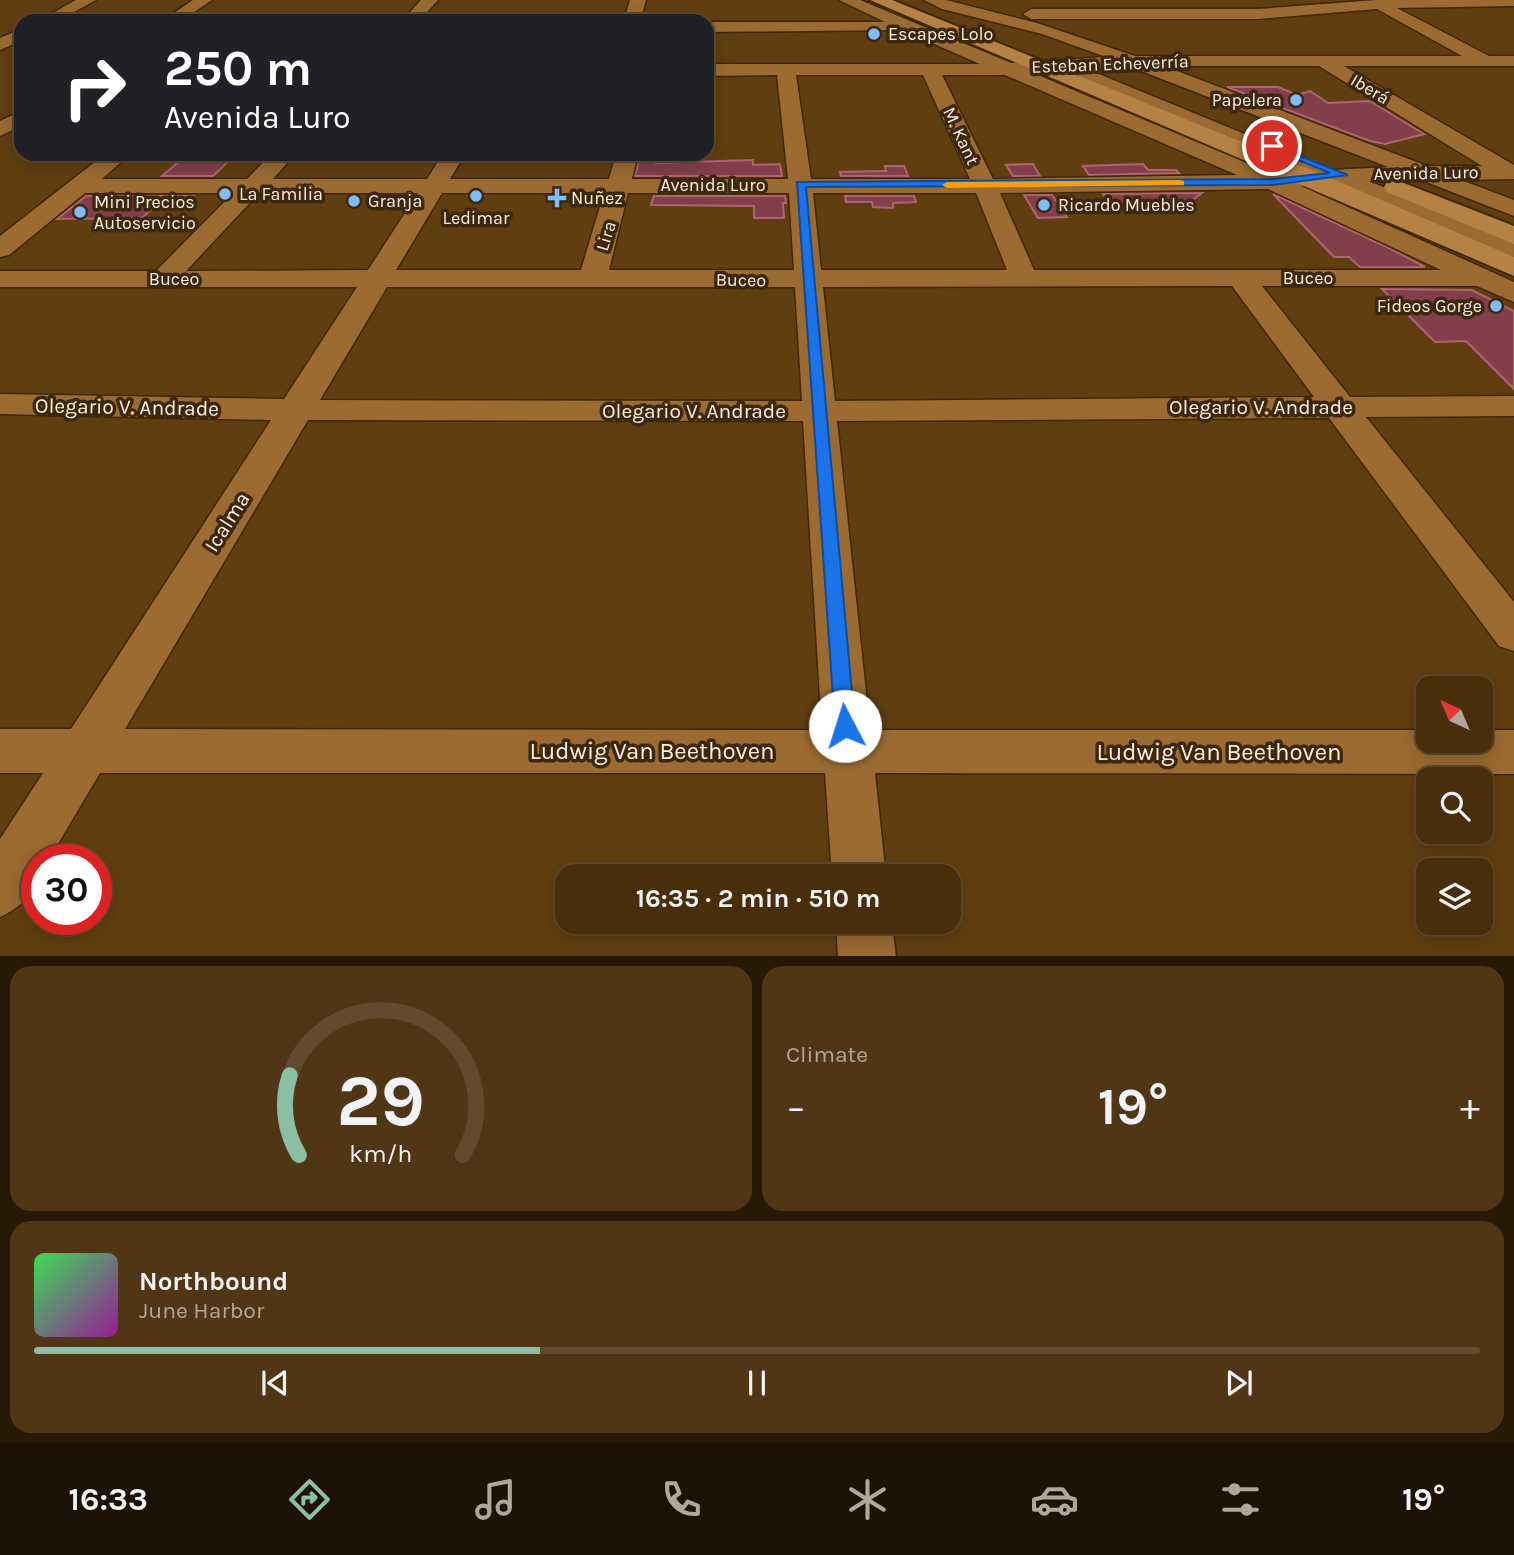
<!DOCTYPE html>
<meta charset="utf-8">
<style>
:root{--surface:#492e0c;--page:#503615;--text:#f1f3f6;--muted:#b1a89d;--line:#614a2d;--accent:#8abfa5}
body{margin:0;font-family:Karla,sans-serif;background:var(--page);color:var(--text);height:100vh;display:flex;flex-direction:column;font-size:26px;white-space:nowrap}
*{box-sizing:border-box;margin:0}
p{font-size:23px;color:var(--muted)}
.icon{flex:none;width:38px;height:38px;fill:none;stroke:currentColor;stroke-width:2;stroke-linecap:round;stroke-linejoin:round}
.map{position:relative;height:956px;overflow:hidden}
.sheet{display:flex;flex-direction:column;gap:10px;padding:10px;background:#281907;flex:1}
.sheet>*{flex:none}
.hud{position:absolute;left:14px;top:14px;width:700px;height:147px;border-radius:21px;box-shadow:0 4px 18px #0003,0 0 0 2px var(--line);background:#202124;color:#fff;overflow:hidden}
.needle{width:46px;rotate:316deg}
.controls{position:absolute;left:1416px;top:676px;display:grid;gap:14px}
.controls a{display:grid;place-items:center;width:77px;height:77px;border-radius:14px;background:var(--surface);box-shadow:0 4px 18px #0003,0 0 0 2px var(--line);font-size:35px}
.speed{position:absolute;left:21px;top:844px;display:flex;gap:14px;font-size:35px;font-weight:700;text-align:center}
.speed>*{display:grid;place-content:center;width:91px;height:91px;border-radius:50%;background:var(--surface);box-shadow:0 4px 18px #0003,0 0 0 2px var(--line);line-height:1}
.speed .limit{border:10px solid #d22;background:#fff;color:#111}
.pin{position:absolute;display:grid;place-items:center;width:60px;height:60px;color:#fff;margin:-30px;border:4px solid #fff;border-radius:50%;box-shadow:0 2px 7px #0007}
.me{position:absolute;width:77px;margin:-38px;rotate:355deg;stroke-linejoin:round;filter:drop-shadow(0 0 5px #0008)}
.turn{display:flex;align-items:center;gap:24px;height:147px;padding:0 35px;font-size:32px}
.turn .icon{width:91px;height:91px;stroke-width:2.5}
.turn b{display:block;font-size:49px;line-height:60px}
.big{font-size:52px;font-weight:700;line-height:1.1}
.sheet .tile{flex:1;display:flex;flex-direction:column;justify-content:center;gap:10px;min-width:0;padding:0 24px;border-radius:21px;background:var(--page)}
.sheet .dial{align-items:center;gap:0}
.dial svg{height:182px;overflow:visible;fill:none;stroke:var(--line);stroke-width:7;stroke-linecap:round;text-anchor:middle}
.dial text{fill:var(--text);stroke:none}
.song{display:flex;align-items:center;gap:21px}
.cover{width:84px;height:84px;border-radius:10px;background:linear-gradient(135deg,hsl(130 70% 55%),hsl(300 70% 35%))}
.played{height:7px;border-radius:4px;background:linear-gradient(90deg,var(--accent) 35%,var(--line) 35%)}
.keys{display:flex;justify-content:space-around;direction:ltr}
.heat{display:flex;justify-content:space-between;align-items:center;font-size:38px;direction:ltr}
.sheet .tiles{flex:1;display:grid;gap:10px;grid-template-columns:1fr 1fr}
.tile:last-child{grid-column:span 2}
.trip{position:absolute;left:555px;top:864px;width:406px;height:70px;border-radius:21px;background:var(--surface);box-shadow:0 4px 18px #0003,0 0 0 2px var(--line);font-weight:700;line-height:70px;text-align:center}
.dock{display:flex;height:112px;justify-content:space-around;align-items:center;background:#1d1205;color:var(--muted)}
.dock .icon{width:49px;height:49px}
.dock .on{color:var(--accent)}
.dock b{font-size:32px;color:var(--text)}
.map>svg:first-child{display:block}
.building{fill:#833e4c;stroke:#ae6572;stroke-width:2}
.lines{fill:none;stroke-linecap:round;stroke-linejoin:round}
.minor-casing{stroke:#3f2707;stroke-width:3}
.highway-casing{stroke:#3f2707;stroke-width:4}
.minor{fill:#9b6b32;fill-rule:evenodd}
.highway{fill:#b68244;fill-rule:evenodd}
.route{fill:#1a73e8;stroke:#114b97;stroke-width:2}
.slow{fill:#f59e0b}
.poi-dot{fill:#7fbdfa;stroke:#3c2810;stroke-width:2.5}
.labels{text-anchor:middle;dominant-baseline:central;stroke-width:7;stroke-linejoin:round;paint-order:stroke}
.far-poi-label{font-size:18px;fill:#fcecdb;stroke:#3c2810;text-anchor:start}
.far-street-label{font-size:18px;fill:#fcecdb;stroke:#3c2810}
.street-label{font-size:21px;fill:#fcecdb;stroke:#3c2810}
.near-street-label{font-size:24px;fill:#fcecdb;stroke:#3c2810}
</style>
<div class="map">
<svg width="1514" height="957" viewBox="0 0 1514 957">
<rect width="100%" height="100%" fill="#613e10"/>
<path class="building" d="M1227,87H1278L1297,95L1310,91L1328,103L1370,101L1424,134L1385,144L1370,141Z
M188,154H236L213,176H162Z
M639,160H656V163L753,160V165L780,164L782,176H635Z
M1025,164H1033L1040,176H1013L1006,165Z
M1143,164L1148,170H1176L1179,173L1089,175L1083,166Z
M885,166H904L908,176H841L840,172L886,171Z
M1202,193L1186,205H1111L1103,194Z
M1273,194L1391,249L1425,267H1360L1349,257H1334Z
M1024,195H1052L1067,217L1038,218Z
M86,196H193L180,208H153L142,218L57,219Z
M654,196H785L786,203H783L784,218H754V206L651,205Z
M845,196H914L916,202L893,203V208L873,207L872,202H846Z
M1382,289L1472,290L1514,311V389L1466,341L1435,342Z"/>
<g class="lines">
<defs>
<path id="minor" d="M76,0H96L58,21H38Z
M193,0H212L181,21H162Z
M421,0H438L419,21H402Z
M630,0H646L640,21H624Z
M839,0H860L1011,63L1106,57L1042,34L942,9L924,0H946L1037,23L1135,56H1462L1377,9L1258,19H1031L1023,14L1031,9H1258L1376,0H1514V6L1397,8L1489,56H1514V66H1344L1514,165V179L1461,180L1514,200V216L1421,180L1369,181L1514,242V260L1361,196L1340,183L1301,186L1514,282V302L1477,286H1262L1350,397L1514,396V416L1366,417L1514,602V651L1499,646L1329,418L837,421L870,730H1428V740H1480V730H1514V774L875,773L886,877H832L825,773H100L49,859H37C37,889 27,905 0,917V839L43,773H0V729H71L271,420L0,414V394L284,399L357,287H0V271H156L233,193H85L9,255L0,257V236L105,154H130L102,179H247L271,154H295L273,179H427L443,154H465L450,179H609L616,154H638L632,179H788L777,75L707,76V64H980L902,30L707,32V22H885ZM1164,66H1319L1482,166H1427ZM1131,67L1388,167L1332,170L1094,72H1080L1078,76L1080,80L1299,173L1275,175L1033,73ZM796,75H923L970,179H811ZM942,75H1005L1237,175L993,179ZM1268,189L1441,270H1034L1000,193ZM259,193H418L368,270L186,271ZM442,193H604L581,270H396ZM628,193H789L794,270H609ZM813,193H976L1007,270H821ZM1232,286L1314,397L835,401L823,287ZM387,287H795L802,401L320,400ZM308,420L803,421L822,730L125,729Z
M21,29V41L0,50V38Z
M21,111V126L0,136V121Z
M836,922H892L896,957H838Z"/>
<path id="highway" d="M870,0H892L1321,174L1514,257V276Z
M1396,180L1514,226V244L1387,192L1384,187L1387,182Z"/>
</defs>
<use href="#minor" class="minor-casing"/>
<use href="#highway" class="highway-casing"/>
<use href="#minor" class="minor"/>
<use href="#highway" class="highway"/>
</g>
<path class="route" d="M1269,144L1348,175L1272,185L806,187L855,726L852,732L845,735L838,732L835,726L797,182L1272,179L1330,173L1269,148Z"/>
<path class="slow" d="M1180,180L1184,181V185L947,188L942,185L947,182Z"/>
<g class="poi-dot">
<circle cx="874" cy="34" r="7"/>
<circle cx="1296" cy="100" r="7"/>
<circle cx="225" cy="194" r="7"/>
<circle cx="476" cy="196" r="7"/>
<path d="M553.5 187.5h7v7h7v7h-7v7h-7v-7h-7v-7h7z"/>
<circle cx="354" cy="201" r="7"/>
<circle cx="1044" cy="205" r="7"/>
<circle cx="80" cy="212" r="7"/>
<circle cx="1496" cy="306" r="7"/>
</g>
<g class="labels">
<g class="far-poi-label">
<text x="888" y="34">Escapes Lolo</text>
<text x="1282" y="100" text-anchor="end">Papelera</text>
<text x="239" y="194">La Familia</text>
<text x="571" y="198">Nuñez</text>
<text x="368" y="201">Granja</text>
<text x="94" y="202">Mini Precios<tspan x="94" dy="21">Autoservicio</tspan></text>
<text x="1058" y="205">Ricardo Muebles</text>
<text x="476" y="218" text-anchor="middle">Ledimar</text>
<text x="1482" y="306" text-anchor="end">Fideos Gorge</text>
</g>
<g class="far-street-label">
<text transform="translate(1110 64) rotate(-2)">Esteban Echeverría</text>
<text transform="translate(1370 89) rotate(31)">Iberá</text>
<text transform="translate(961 136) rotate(65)">M. Kant</text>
<text transform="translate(1426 173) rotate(-1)">Avenida Luro</text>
<text x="713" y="185">Avenida Luro</text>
<text transform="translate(606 236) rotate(-73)">Lira</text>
<text x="1308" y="278">Buceo</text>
<text x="174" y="279">Buceo</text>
<text transform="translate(741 280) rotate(1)">Buceo</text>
</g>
<g class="street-label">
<text transform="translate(127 407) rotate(1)">Olegario V. Andrade</text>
<text x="1261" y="407">Olegario V. Andrade</text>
<text x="694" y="411">Olegario V. Andrade</text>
<text transform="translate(227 522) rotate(-58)">Icalma</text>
</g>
<g class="near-street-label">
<text x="652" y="751">Ludwig Van Beethoven</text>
<text x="1219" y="752">Ludwig Van Beethoven</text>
</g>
</g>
</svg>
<div class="controls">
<a><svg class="needle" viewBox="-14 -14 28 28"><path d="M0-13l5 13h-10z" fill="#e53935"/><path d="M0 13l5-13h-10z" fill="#b1a89d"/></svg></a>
<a><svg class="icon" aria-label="search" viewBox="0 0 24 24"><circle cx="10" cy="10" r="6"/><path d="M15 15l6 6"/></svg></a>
<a><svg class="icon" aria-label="layers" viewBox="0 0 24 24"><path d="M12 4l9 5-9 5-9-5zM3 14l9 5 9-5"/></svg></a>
</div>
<div class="speed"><div class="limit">30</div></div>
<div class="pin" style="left:1272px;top:146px;background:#d93025"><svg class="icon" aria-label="arrive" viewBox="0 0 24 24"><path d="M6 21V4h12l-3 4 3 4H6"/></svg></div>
<svg class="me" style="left:845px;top:726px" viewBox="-20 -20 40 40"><circle r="19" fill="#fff"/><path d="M0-13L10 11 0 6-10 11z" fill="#1a73e8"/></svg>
<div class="trip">16:35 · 2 min · 510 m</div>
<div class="hud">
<div class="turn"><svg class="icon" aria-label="right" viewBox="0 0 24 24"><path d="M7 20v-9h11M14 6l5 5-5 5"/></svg><div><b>250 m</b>Avenida Luro</div></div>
</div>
</div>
<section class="sheet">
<div class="tiles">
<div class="tile dial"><svg viewBox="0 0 100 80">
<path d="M14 69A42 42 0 1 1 86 69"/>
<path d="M14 69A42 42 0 0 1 10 34" stroke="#8abfa5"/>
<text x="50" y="56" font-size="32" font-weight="700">29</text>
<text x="50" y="72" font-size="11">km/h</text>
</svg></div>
<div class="tile"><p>Climate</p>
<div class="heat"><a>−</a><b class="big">19°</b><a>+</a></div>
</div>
<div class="tile">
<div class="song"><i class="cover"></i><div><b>Northbound</b><p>June Harbor</p></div></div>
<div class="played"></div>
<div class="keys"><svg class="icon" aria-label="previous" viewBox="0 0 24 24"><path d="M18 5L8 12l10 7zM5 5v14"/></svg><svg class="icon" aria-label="pause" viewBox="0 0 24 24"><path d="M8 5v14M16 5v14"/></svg><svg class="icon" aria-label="next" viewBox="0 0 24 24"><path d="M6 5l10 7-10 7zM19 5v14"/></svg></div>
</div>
</div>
</section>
<nav class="dock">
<b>16:33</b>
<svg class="icon on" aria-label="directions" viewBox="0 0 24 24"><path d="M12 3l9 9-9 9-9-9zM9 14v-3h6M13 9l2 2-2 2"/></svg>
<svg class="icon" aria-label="music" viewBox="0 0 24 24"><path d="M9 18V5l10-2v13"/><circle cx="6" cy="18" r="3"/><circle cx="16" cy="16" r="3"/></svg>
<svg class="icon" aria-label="phone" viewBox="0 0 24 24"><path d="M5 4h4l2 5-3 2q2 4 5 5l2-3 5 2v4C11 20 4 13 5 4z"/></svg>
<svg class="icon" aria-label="climate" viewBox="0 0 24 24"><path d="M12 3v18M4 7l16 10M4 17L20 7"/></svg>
<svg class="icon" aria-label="car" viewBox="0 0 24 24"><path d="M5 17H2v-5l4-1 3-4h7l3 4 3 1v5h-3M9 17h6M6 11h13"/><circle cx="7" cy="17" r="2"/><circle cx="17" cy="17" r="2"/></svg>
<svg class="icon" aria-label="filters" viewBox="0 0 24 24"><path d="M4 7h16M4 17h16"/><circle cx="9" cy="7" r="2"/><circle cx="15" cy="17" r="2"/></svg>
<b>19°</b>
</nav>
